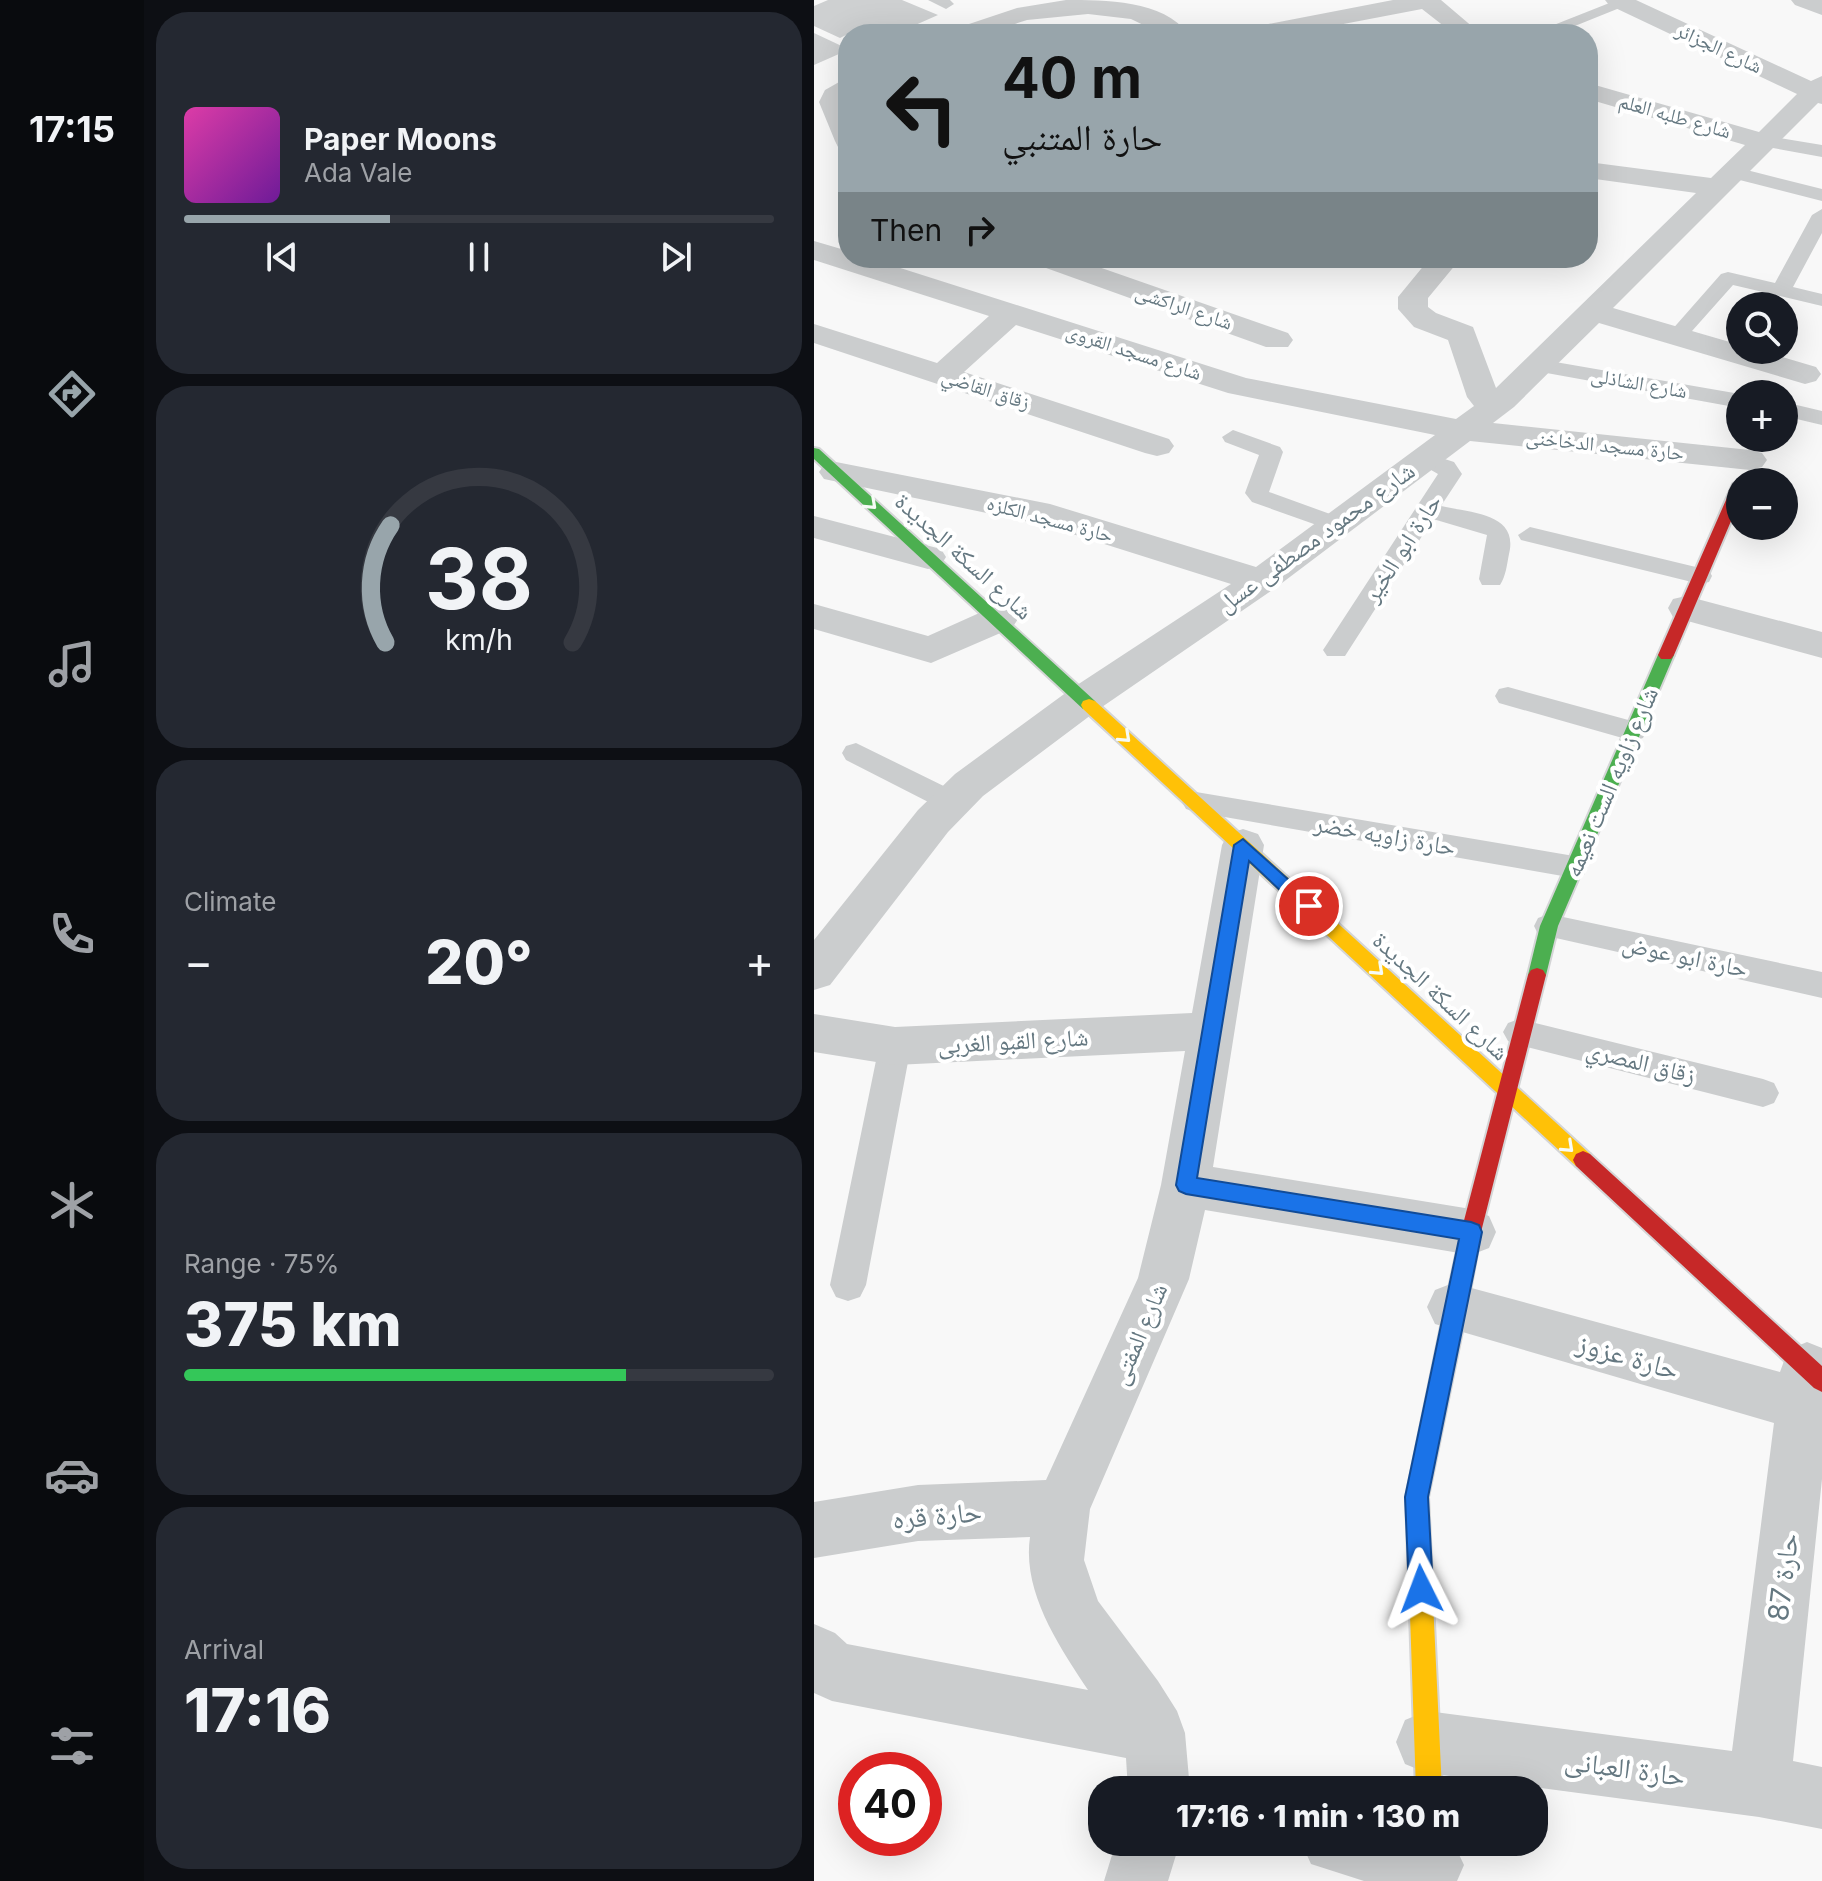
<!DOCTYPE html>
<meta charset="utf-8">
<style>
:root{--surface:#171b24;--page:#242831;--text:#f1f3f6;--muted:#9ea1a6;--line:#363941;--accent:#98a5ab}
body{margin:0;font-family:Inter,"Noto Naskh Arabic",sans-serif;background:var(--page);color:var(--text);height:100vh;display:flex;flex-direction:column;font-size:30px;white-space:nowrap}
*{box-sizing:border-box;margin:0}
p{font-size:26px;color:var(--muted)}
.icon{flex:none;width:44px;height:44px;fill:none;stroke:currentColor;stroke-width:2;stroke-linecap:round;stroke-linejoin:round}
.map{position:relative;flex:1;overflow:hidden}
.drawer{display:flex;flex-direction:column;gap:12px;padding:12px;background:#0d0f14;width:670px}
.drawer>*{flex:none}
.hud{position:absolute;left:24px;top:24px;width:760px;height:244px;border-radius:32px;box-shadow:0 8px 32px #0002;background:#98a5ab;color:#111;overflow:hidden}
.fabs{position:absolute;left:912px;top:292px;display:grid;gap:16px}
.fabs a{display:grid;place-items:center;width:72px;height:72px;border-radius:50%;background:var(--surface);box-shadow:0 8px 32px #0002;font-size:40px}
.speed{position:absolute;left:24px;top:1752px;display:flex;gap:16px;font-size:40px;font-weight:700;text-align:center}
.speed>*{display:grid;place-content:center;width:104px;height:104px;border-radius:50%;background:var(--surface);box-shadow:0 8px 32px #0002;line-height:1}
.speed .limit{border:12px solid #d22;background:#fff;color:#111}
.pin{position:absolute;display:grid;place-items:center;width:68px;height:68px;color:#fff;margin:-34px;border:4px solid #fff;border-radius:50%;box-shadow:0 2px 8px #0007}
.me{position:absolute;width:88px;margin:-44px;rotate:357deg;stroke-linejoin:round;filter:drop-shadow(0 0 6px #0008)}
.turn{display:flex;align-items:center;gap:28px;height:168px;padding:0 32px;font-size:36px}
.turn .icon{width:104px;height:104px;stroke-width:2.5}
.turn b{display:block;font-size:56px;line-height:68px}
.then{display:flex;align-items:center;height:76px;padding:0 32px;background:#0003;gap:16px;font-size:30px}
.big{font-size:60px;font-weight:800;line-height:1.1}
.drawer .widget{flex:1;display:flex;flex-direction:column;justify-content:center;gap:12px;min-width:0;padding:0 28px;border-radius:32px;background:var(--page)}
.drawer .dial{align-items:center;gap:0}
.dial svg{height:208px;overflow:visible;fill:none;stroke:var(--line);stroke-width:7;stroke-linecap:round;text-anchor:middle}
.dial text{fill:var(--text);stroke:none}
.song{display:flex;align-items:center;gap:24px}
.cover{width:96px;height:96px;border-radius:12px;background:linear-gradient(135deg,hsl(320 70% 55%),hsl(280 70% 35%))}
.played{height:8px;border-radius:4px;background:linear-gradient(90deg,var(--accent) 35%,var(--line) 35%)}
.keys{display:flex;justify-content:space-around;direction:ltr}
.heat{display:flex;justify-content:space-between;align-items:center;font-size:44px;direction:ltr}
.charge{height:12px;border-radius:6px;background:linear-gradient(90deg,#34c759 75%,var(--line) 0)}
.trip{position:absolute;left:274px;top:1776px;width:460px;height:80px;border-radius:32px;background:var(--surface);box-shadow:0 8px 32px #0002;font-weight:800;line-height:80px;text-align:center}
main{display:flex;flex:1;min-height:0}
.tab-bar{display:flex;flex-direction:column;width:144px;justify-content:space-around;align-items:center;background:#090b0e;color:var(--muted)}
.tab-bar .icon{width:56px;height:56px}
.tab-bar .active{color:var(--accent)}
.tab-bar b{font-size:36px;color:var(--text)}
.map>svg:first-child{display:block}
.building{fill:#ced0d1}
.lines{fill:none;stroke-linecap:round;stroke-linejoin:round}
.fast-casing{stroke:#d4d5d6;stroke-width:4}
.slow-casing{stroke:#d4d5d6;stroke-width:4}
.jam-casing{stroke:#d4d5d6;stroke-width:4}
.lane{fill:#cbcdce;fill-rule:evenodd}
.street{fill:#cbcdce;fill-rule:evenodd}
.fast{fill:#4caf50;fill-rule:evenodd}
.slow{fill:#ffc107;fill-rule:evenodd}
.jam{fill:#c62828;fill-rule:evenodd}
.oneway{stroke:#f6fbf6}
.route{fill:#1a73e8;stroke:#114b97;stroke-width:2}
.labels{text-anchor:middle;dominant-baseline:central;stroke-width:8;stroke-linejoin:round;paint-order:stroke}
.far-street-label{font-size:20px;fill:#657881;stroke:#fff}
.street-label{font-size:24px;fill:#657881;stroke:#fff}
.near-street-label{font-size:28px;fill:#657881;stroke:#fff}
</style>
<main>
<nav class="tab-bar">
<b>17:15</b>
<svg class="icon active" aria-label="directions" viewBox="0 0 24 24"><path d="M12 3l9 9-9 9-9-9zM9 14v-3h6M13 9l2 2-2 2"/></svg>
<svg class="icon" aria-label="music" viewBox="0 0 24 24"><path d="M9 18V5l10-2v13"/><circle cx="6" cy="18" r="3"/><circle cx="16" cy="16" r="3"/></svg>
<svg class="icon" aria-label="phone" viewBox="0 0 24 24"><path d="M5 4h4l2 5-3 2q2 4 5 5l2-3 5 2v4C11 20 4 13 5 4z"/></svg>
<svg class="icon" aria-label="climate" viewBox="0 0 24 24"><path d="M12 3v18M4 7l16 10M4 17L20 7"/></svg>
<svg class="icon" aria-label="car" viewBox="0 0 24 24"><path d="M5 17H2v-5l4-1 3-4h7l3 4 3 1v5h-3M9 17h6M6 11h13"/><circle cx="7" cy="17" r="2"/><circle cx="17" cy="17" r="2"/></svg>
<svg class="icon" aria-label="filters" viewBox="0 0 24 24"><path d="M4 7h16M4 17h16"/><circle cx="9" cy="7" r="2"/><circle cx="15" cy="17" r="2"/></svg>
</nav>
<section class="drawer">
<div class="widget">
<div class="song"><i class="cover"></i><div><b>Paper Moons</b><p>Ada Vale</p></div></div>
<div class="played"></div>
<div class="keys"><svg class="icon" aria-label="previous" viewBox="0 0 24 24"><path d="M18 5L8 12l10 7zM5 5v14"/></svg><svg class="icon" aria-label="pause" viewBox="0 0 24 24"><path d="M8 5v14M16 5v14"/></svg><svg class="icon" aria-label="next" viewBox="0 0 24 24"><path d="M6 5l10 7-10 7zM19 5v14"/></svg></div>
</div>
<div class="widget dial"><svg viewBox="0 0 100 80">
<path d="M14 69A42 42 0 1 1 86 69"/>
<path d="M14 69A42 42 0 0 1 16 24" stroke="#98a5ab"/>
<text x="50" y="56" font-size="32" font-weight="700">38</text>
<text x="50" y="72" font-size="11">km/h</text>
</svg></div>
<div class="widget"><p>Climate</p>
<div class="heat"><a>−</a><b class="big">20°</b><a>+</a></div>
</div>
<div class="widget"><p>Range · 75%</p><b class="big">375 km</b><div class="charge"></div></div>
<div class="widget"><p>Arrival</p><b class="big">17:16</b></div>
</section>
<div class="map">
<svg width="1008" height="1881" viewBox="0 0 1008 1881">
<rect width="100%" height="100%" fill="#f8f8f8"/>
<path class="building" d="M14,0H88L124,15L81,34H34L26,38L0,26V6Z
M0,33L34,49V50L0,65Z"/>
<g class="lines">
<defs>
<path id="fast" d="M0,448L5,449L281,701L283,705L281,709H269L0,459Z
M852,650L860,655L744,926L732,975L729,980H717L714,975L726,926L844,655Z"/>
<path id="slow" d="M275,699L281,701L776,1154L779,1160L776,1166L769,1169L762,1166L269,709L267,705L269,701Z
M642,1297L649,1300L653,1307L614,1497L628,1790H602L592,1497L631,1307L635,1300Z"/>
<path id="jam" d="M926,480L932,482H926V500L860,655L857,659H847L844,655L919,484Z
M723,968L729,970L732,975L667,1232L653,1307L649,1314L642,1317L635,1314L631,1307L647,1232L714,975L717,970Z
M769,1151L776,1154L1008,1366V1392L1000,1388L762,1166L759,1160L762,1154Z"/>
</defs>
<use href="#fast" class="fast-casing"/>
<use href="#slow" class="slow-casing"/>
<use href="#jam" class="jam-casing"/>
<path class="lane" d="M114,0H136L140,4L132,9Z
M803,0L818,3L741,34H717Z
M948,135L1008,145V157L942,145L939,141Z
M917,166L1008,189V201L910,176L908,172Z
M1008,209V233L979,287L1008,294V306L919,285L870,340H856L852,336L856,332L907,274L914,272L961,283L998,215Z
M724,359L926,394V408L716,370L713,365Z
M970,402L1008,411V425L970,416Z
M419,430L466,447L469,452L455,492L530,519L534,524L530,529H514L438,502L431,493L445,455L411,442L408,437Z
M609,452L640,462L648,474L627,506C657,513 705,513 695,554C693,564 692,576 686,585H668L665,579L673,535L619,519L531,656H513L509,650L513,644L624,474L598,459L601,454Z
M716,527L886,568L895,570L898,576L895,582L886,584L707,540L704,535Z
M694,687L829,724L832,731L829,738L819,741L685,703L681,696L685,689Z
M42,743L148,795L152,802L148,809L138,812L128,809L32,760L28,753L32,746Z
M382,792L760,856L770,859L774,867L770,875L760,878L382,812L372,809L368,802L372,795Z
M735,914L1008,972V998L724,934L720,926L724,918Z
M705,1019L949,1079L960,1083L965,1093L960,1103L949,1107L705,1045L694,1041L689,1032L694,1023Z
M81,1033L92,1037L97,1046L52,1285L46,1297L34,1301L22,1297L16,1285L65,1046L70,1037Z"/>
<path class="street" d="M252,0C290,0 350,0 374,34H348L317,19L274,14L213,20L170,34H137L140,29L203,8Z
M579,0H627L667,34H640L608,9L477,34H427L439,27Z
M791,0H822L997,81L1008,76V104L1004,103L799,308L926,345V350H944L1002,367L1007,374L1002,381L991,384L785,323L700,407L679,423L936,450L948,453L953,460L948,467L936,470L656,441L460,589L285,709L169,796L134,832L16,985L0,990V940L104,810L141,774L257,689L417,584L230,525L10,479L5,472L10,465L22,462L236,504L442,567L621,435L414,393L202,325L150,372L355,439L360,446L355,453L343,456L331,453L0,343V324L123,363L175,316L0,260V241L34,251V258H55L432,378L642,419L660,406L653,397L634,340L600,327L584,309V297L616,258H647L614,298V307L622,313L659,327L682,388L882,193L774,178V162L897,178L931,145L774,99V83L945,132L983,94L795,5Z
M977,0H1008V15L981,5Z
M34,77L31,102L34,149L24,147L21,141L5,102L11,90Z
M216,258H259L474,333L479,340L474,347H452L221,264Z
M0,516L127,549L132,557L127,565L114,569L0,538Z
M872,596L1008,632V658L859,617L854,608L859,599Z
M0,604L114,636L172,610L185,606L198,610L204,619L198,628L117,663L0,629Z
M429,829L444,834L450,845L399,1167L657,1209L675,1216L682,1232L675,1248L657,1255L391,1210L375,1279L276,1509L270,1560L284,1601L344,1681L363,1711L371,1733L376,1790H314L312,1758L18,1701L0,1693V1624L21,1633L33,1644L274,1690C245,1646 208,1592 216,1537L104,1541L0,1558V1502L104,1485L232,1480L324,1278L347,1185L371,1051L81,1065L0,1052V1014L81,1027L378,1013L408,845L414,834Z
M639,1283L966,1372L974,1350L993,1342L1008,1348V1479L979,1761L1008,1767V1829L945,1817L613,1773L591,1764L582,1742L591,1720L613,1711L918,1751L960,1423L621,1324L613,1307L621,1290Z
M302,1842H366L354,1881H290Z
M487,1842H639L650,1865L643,1881H550L497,1864Z"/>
<use href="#fast" class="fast"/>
<use href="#slow" class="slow"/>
<use href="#jam" class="jam"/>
</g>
<defs><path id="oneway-chevron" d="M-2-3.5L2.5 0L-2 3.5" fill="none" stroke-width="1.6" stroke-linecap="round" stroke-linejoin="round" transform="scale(2)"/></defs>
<g class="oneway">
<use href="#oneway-chevron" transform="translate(57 504) rotate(43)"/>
<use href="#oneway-chevron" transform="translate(311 737) rotate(43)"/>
<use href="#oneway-chevron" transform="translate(564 970) rotate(43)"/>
<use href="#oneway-chevron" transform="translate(754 1147) rotate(43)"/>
</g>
<path class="route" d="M429,839L504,906L495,913L488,911L435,861L383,1178L657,1222L665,1225L668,1232L614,1497L619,1589L615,1598L607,1601L598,1598L595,1589L591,1497L645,1239L372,1194L365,1191L362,1185L420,845Z"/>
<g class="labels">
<g class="far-street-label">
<text transform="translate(905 48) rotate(25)">شارع الجزائر</text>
<text transform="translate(861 116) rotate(16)">شارع طلبه العلم</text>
<text transform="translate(370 307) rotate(19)">شارع الراكشى</text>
<text transform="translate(320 352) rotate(18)">شارع مسجد القروى</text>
<text transform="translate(825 383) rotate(10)">شارع الشاذلى</text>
<text transform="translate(172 389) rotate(18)">زقاق القاضي</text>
<text transform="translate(791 445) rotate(6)">حارة مسجد الدخاخنى</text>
<text transform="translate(236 519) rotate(15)">حارة مسجد الكلزه</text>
</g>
<g class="street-label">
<text transform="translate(502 537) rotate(-36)">شارع محمود مصطفى عسل</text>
<text transform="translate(588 548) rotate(-57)">حارة ابو الخير</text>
<text transform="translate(150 556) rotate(42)">شارع السكة الجديدة</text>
<text transform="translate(797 782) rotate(-67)">شارع زاويه الست نعيمه</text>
<text transform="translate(571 835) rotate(10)">حارة زاويه خضر</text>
<text transform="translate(871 956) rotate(12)">حارة ابو عوض</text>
<text transform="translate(627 996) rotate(43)">شارع السكة الجديدة</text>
<text transform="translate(199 1041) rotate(-3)">شارع القبو الغربى</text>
<text transform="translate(827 1062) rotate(14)">زقاق المصري</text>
<text transform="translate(325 1334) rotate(-67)">شارع المفتى</text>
</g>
<g class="near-street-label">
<text transform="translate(814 1356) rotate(16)">حارة عزوز</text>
<text transform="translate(123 1515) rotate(-5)">حارة قره</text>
<text transform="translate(969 1577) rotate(-83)">حارة 87</text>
<text transform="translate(811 1768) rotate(8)">حارة العبانى</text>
</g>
</g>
</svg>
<div class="fabs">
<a><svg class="icon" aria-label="search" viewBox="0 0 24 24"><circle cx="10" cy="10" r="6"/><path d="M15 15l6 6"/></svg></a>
<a>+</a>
<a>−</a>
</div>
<div class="speed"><div class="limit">40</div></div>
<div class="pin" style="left:495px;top:906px;background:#d93025"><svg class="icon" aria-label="arrive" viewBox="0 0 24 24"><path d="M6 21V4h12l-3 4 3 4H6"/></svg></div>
<svg class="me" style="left:607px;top:1589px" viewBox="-20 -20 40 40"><path d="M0-17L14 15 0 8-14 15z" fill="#1a73e8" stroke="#fff" stroke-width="4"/></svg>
<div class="trip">17:16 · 1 min · 130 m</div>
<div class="hud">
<div class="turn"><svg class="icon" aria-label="left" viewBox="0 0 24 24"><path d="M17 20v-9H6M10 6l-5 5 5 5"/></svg><div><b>40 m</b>حارة المتنبي</div></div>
<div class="then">Then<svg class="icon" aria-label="right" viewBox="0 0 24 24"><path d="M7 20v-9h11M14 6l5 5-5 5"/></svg></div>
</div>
</div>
</main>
